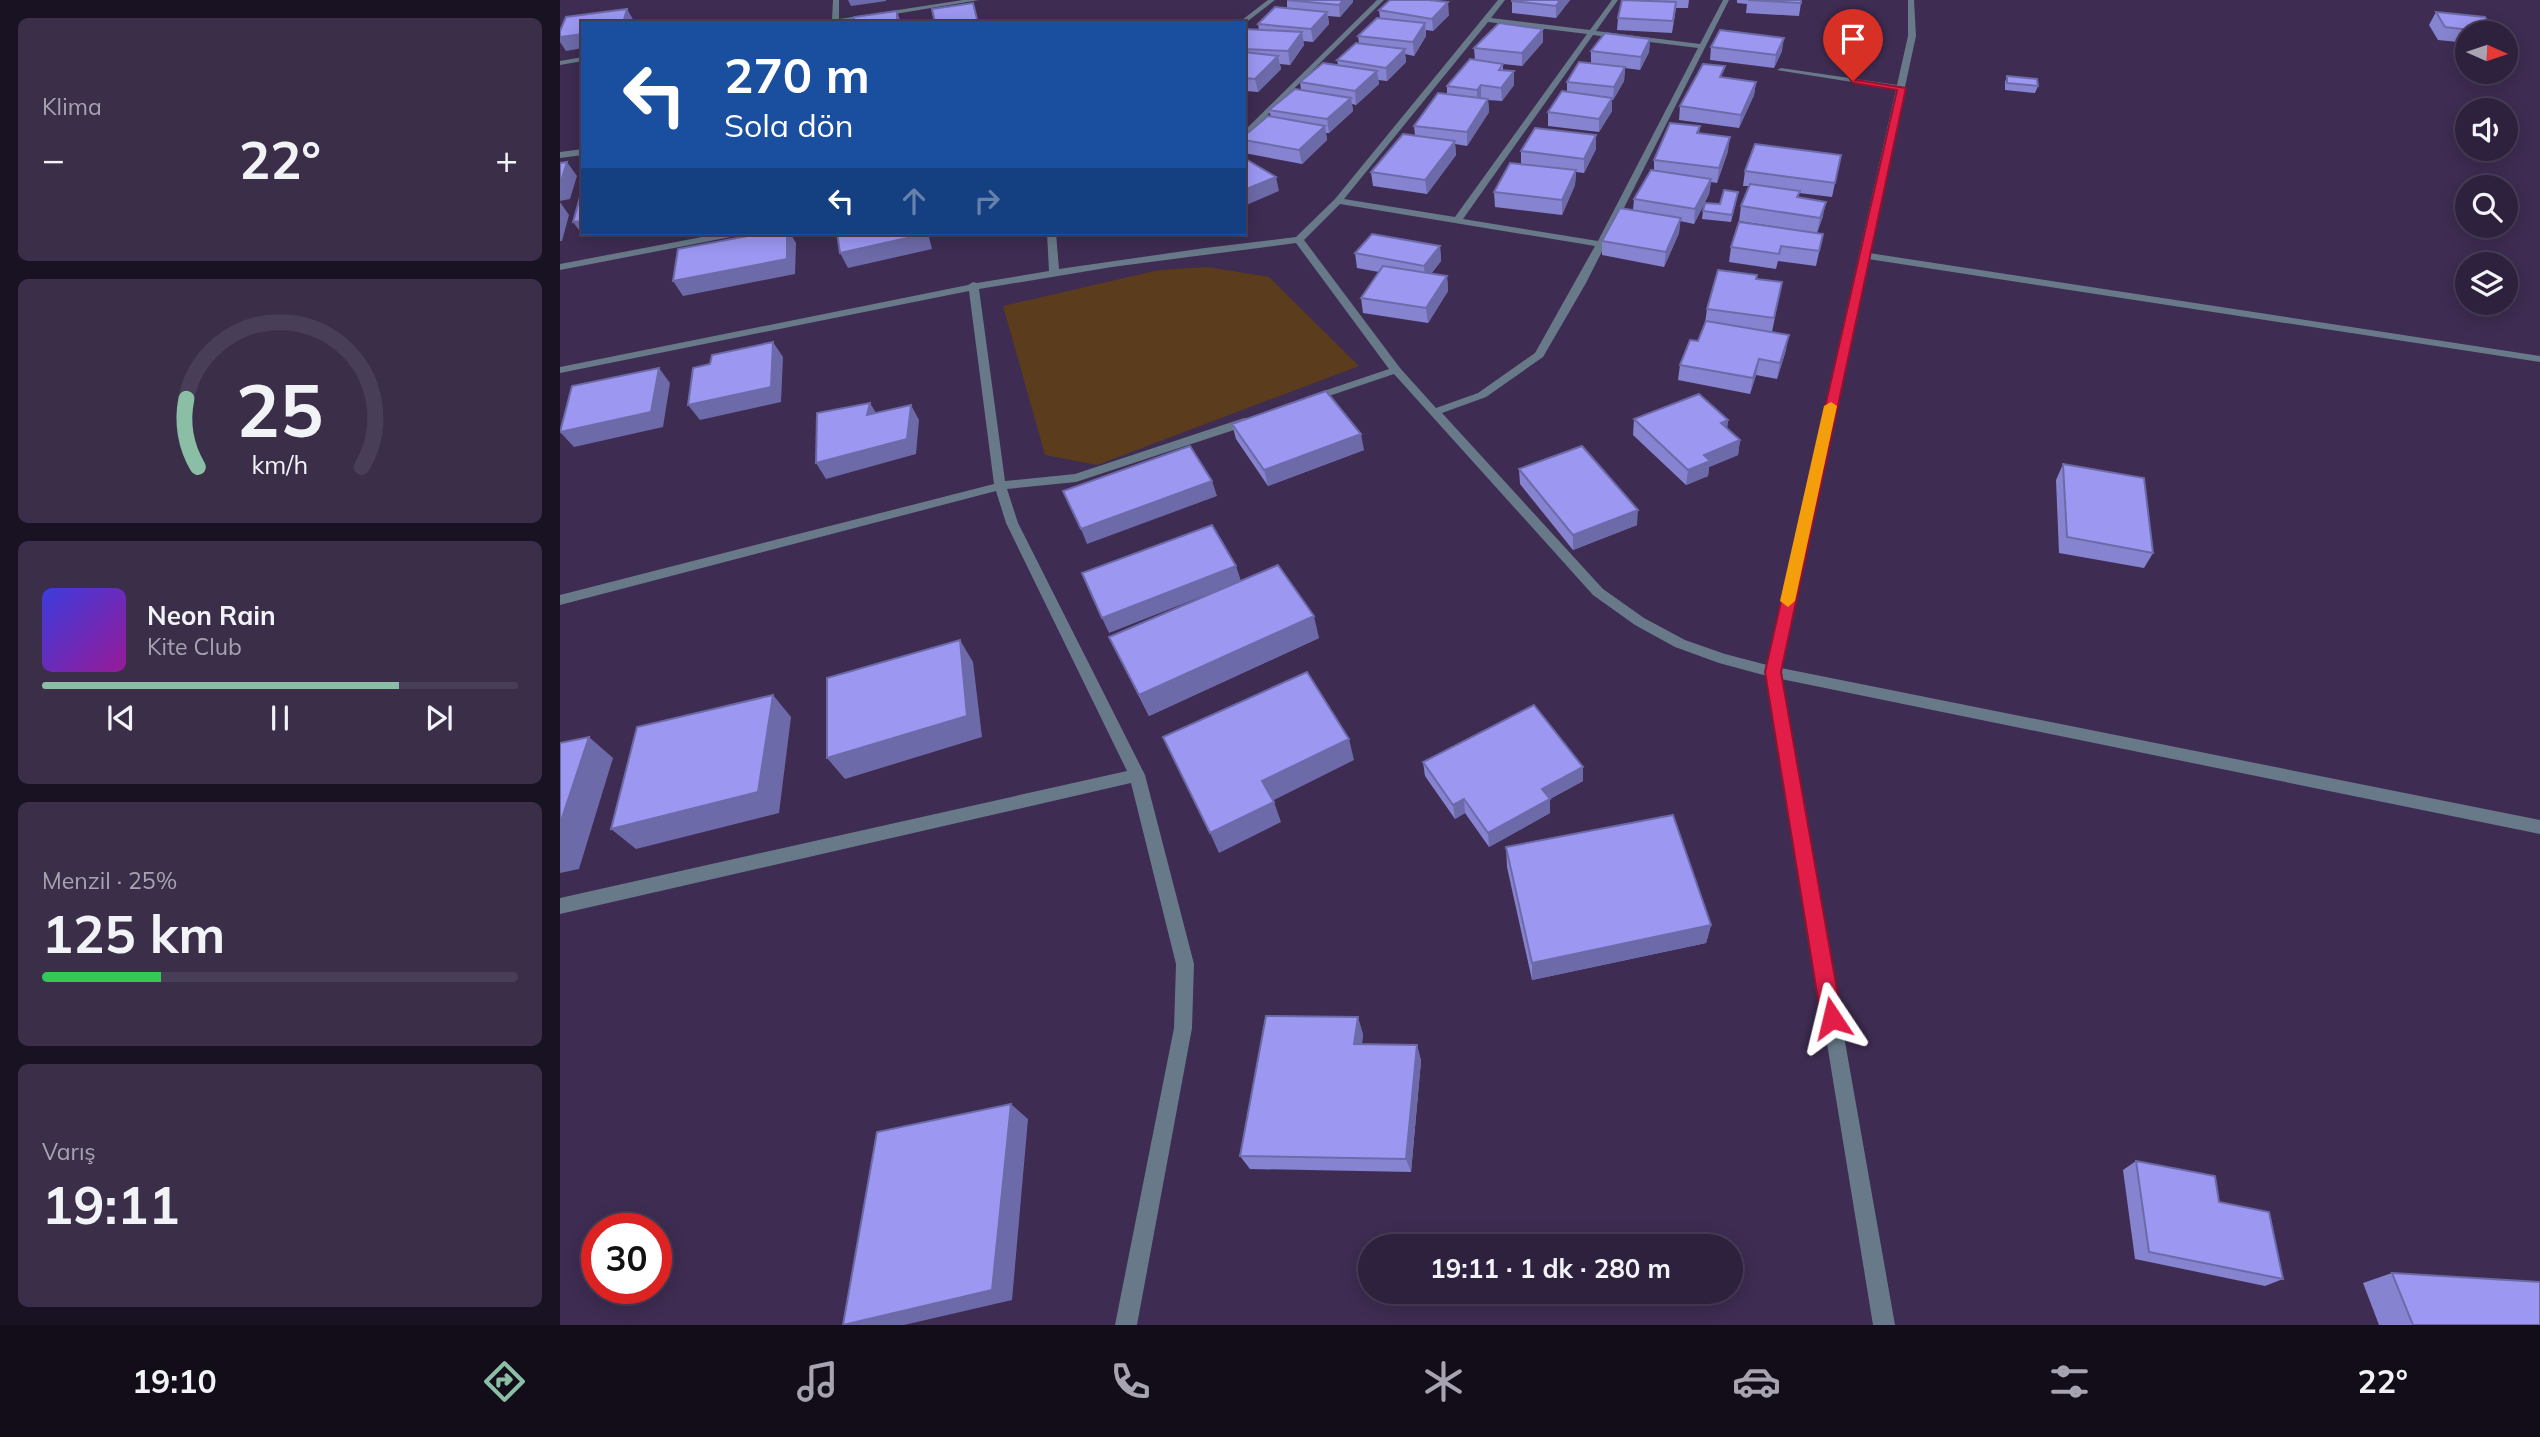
<!DOCTYPE html>
<html lang="tr">
<meta charset="utf-8">
<style>
:root{--surface:#2e213e;--page:#3a2e49;--text:#f1f3f6;--muted:#a7a3b0;--line:#493e58;--accent:#8abfa5}
body{margin:0;font-family:Mulish,sans-serif;background:var(--page);color:var(--text);height:100vh;display:flex;flex-direction:column;font-size:26px;white-space:nowrap}
*{box-sizing:border-box;margin:0}
p{font-size:23px;color:var(--muted)}
.icon{flex:none;width:38px;height:38px;fill:none;stroke:currentColor;stroke-width:2;stroke-linecap:round;stroke-linejoin:round}
.map{position:relative;flex:1;overflow:hidden}
.sheet{display:flex;flex-direction:column;gap:18px;padding:18px;background:#191222;width:560px}
.sheet>*{flex:none}
.guide{position:absolute;left:21px;top:21px;width:665px;height:214px;border-radius:0px;box-shadow:0 4px 18px #0003,0 0 0 2px var(--line);background:#1a4fa0;color:#fff;overflow:hidden}
.needle{width:46px;rotate:93deg}
.buttons{position:absolute;left:1895px;top:21px;display:grid;gap:14px}
.buttons a{display:grid;place-items:center;width:63px;height:63px;border-radius:50%;background:var(--surface);box-shadow:0 4px 18px #0003,0 0 0 2px var(--line);font-size:35px}
.speed{position:absolute;left:21px;top:1213px;display:flex;gap:14px;font-size:35px;font-weight:700;text-align:center}
.speed>*{display:grid;place-content:center;width:91px;height:91px;border-radius:50%;background:var(--surface);box-shadow:0 4px 18px #0003,0 0 0 2px var(--line);line-height:1}
.speed .limit{border:10px solid #d22;background:#fff;color:#111}
.pin{position:absolute;display:grid;place-items:center;width:60px;height:60px;color:#fff;margin:-72px -30px;border-radius:50% 50% 50% 0;rotate:-45deg;box-shadow:0 0 7px #0007}
.pin .icon{rotate:45deg}
.me{position:absolute;width:77px;margin:-38px;rotate:350deg;stroke-linejoin:round;filter:drop-shadow(0 0 5px #0008)}
.turn{display:flex;align-items:center;gap:24px;height:147px;padding:0 28px;font-size:32px}
.turn .icon{width:91px;height:91px;stroke-width:2.5}
.turn b{display:block;font-size:49px;line-height:60px}
.lanes{display:flex;align-items:center;height:66px;padding:0 28px;background:#0003;justify-content:center;gap:35px;direction:ltr}
.lanes .off{opacity:.35}
.big{font-size:52px;font-weight:700;line-height:1.1}
.sheet .card{flex:1;display:flex;flex-direction:column;justify-content:center;gap:10px;min-width:0;padding:0 24px;border-radius:10px;background:var(--page)}
.sheet .dial{align-items:center;gap:0}
.dial svg{height:182px;overflow:visible;fill:none;stroke:var(--line);stroke-width:7;stroke-linecap:round;text-anchor:middle}
.dial text{fill:var(--text);stroke:none}
.song{display:flex;align-items:center;gap:21px}
.cover{width:84px;height:84px;border-radius:10px;background:linear-gradient(135deg,hsl(240 70% 55%),hsl(300 70% 35%))}
.played{height:7px;border-radius:4px;background:linear-gradient(90deg,var(--accent) 75%,var(--line) 75%)}
.keys{display:flex;justify-content:space-around;direction:ltr}
.heat{display:flex;justify-content:space-between;align-items:center;font-size:38px;direction:ltr}
.charge{height:10px;border-radius:5px;background:linear-gradient(90deg,#34c759 25%,var(--line) 0)}
.trip{position:absolute;left:798px;top:1234px;width:385px;height:70px;border-radius:35px;background:var(--surface);box-shadow:0 4px 18px #0003,0 0 0 2px var(--line);font-weight:700;line-height:70px;text-align:center}
.dock{display:flex;height:112px;justify-content:space-around;align-items:center;background:#120d19;color:var(--muted)}
.dock .icon{width:49px;height:49px}
.dock .current{color:var(--accent)}
.dock b{font-size:32px;color:var(--text)}
main{display:flex;flex:1;min-height:0}
.map>svg:first-child{display:block}
.green{fill:#5b3c1c}
.lines{fill:none;stroke-linecap:round;stroke-linejoin:round}
.minor{fill:#687a89;fill-rule:evenodd}
.wall{fill:#8683d0}
.shaded-wall{fill:#6d6aa9}
.building{fill:#9c98f2;stroke:#6d6aa9;stroke-width:2}
.route{fill:#e11d48;stroke:#92132f;stroke-width:2}
.slow{fill:#f59e0b}
</style>
<main>
<section class="sheet">
<div class="card"><p>Klima</p>
<div class="heat"><a>−</a><b class="big">22°</b><a>+</a></div>
</div>
<div class="card dial"><svg viewBox="0 0 100 80">
<path d="M14 69A42 42 0 1 1 86 69"/>
<path d="M14 69A42 42 0 0 1 9 39" stroke="#8abfa5"/>
<text x="50" y="56" font-size="32" font-weight="700">25</text>
<text x="50" y="72" font-size="11">km/h</text>
</svg></div>
<div class="card">
<div class="song"><i class="cover"></i><div><b>Neon Rain</b><p>Kite Club</p></div></div>
<div class="played"></div>
<div class="keys"><svg class="icon" aria-label="previous" viewBox="0 0 24 24"><path d="M18 5L8 12l10 7zM5 5v14"/></svg><svg class="icon" aria-label="pause" viewBox="0 0 24 24"><path d="M8 5v14M16 5v14"/></svg><svg class="icon" aria-label="next" viewBox="0 0 24 24"><path d="M6 5l10 7-10 7zM19 5v14"/></svg></div>
</div>
<div class="card"><p>Menzil · 25%</p><b class="big">125 km</b><div class="charge"></div></div>
<div class="card"><p>Varış</p><b class="big">19:11</b></div>
</section>
<div class="map">
<svg width="1980" height="1325" viewBox="0 0 1980 1325">
<rect width="100%" height="100%" fill="#3e2c52"/>
<path class="green" d="M648,267L709,277L799,366L537,465L485,455L443,306L599,270Z"/>
<g class="lines">
<path class="minor" d="M273,0H279V19L403,0H419L281,23H263L272,20Z
M708,0H715L684,24L678,23Z
M817,0H824L684,138V131Z
M938,0H945L931,18L1030,30L1052,0H1058L1036,31L1140,44L1163,0H1169L1026,283L983,357L926,397L882,413L1043,589L1084,618L1125,640L1165,654L1207,665L1336,89L1217,70L1221,68L1337,85L1348,36V0H1354L1356,36L1309,253L1980,356V362L1308,259L1221,668L1980,820V834L1221,679L1335,1325H1313L1207,676L1159,663L1115,647L1075,625L1033,595L834,374L754,401H746V397L829,369L736,243L552,267L419,289L445,481L515,474L684,418H692L694,421L692,424L516,482L447,489L458,523L585,775L634,964L632,1028L577,1325H555L614,1028L616,964L571,783L0,914V898L567,771L446,523L436,491L0,605V595L434,484L409,291L0,373V367L408,285L413,282L417,283L489,271L487,233H496L499,269L645,248L736,237L775,199ZM928,22L1027,34L895,217L784,199ZM1033,35L1138,48L1038,241L903,219ZM780,204L1035,246L975,353L918,393L876,408L840,368L744,240Z
M23,57V61L0,65V61Z
M23,149V155L0,158V152Z
M163,233H181L176,236L0,270V264Z"/>
</g>
<path class="wall" d="M727,0H793V2L780,17L768,16L769,24L753,42L743,41L744,45L730,65L720,64L721,69L698,92L686,91L687,95L684,98V30H699L698,24L727,8Z
M952,0H1010L996,18L952,13Z
M1062,0H1129L1128,8H1116L1112,33L1057,30L1058,18Z
M1177,0H1241V3L1239,16L1186,13L1187,4L1177,3Z
M819,10L889,15L873,31L866,30V36L854,56L845,54L846,62L827,81L818,80L819,84L796,105L792,104L793,111L769,133H766L767,140L742,164L684,153V136L711,117L709,110L741,90L740,82L778,65L777,60L799,43L798,36L820,18Z
M1876,12L1935,33H1908V43L1878,40L1869,25Z
M983,29V42L962,66L943,64V70L954,85L942,101L928,100L929,112L907,146L895,144L896,155L867,194L813,186L811,172L855,135L854,126L887,94V86L915,60L914,48Z
M1090,39L1089,52L1080,70L1065,68L1064,81L1053,100H1052V111L1039,132L988,126V112L1007,92V82L1031,64V51Z
M1151,47L1222,51L1214,68L1150,60Z
M1447,76L1478,86L1475,93L1445,90V82Z
M1164,77L1196,82L1194,95L1179,128L1119,120L1120,106Z
M1140,126L1139,133L1168,151L1157,183L1151,182L1149,194L1134,224L1120,221L1119,233L1104,267L1042,255V241L1073,210L1074,199L1094,170V160Z
M1036,135V149L1024,173L1016,172L1015,185L1002,215L935,207L934,192L961,164V151Z
M1281,155L1272,197L1239,193L1238,198L1263,216L1257,233L1179,221L1181,206L1189,186H1183L1185,171Z
M1178,192L1171,222L1142,219L1143,211L1160,204Z
M1263,234L1256,266L1218,261L1216,269L1169,262L1171,247Z
M880,246L881,261L871,274L887,276L888,291L868,323L803,313L801,298L819,272L797,268L795,253Z
M1197,279L1222,282L1212,332L1226,350L1217,379L1196,375L1190,394L1118,380L1120,365L1138,341L1145,323L1147,309Z
M1074,419L1168,420L1167,429L1180,440L1178,455L1149,467L1148,476L1126,485L1073,435Z
M672,424L804,450L708,486L676,439Z
M1503,464L1593,553L1584,568L1499,553L1496,480Z
M959,469L1077,525L1013,550L960,484Z
M680,581L759,638L589,716L549,637L668,586L549,633Z
M863,762L1023,781L990,799V813L929,847L905,813L895,819L865,776Z
M946,847L1151,925L1146,943L972,980L947,867Z
M803,1034L802,1044L857,1045L861,1061L851,1172L690,1169L680,1156Z
M1576,1161L1659,1202L1723,1279L1705,1286L1575,1259L1563,1170Z
M1832,1273L1980,1325H1819L1803,1283Z"/>
<path class="shaded-wall" d="M288,0H326V1L291,6Z
M783,0H793V2L780,17L779,5Z
M1000,0H1010L996,18V6Z
M888,2L889,15L873,31L872,19Z
M67,9L74,21V23H63Z
M337,11L341,23H337Z
M767,12L769,24L753,42L751,29Z
M865,23L866,36L854,56L853,42Z
M983,29V42L962,66V53Z
M742,32L744,45L730,65L728,51Z
M23,34V48L6,51L0,42V37Z
M1224,38L1222,51L1214,68L1216,55Z
M1090,39L1089,52L1080,70L1081,57Z
M845,49L846,62L827,81L826,68Z
M718,56L721,69L698,92L695,79Z
M1065,67L1064,81L1053,100L1054,87Z
M817,71L819,84L796,105L795,91Z
M954,71V85L942,101L941,88Z
M1196,82L1194,95L1179,128L1181,115Z
M684,83L687,95L684,98Z
M921,85V99L917,104V90Z
M791,98L793,111L769,133L767,119Z
M1052,98V111L1039,132V119Z
M928,99L929,112L907,146V132Z
M765,126L767,140L742,164L739,150Z
M1036,135V149L1024,173V159Z
M1170,137L1168,151L1157,183L1159,168Z
M895,141L896,155L867,194L865,180Z
M7,162L17,176L10,199L0,201V184Z
M1016,170L1015,185L1002,215V200Z
M716,177L719,191L684,206V190Z
M1151,179L1149,194L1134,224L1135,209Z
M0,202L9,215L2,241H0Z
M1266,202L1263,216L1257,233L1260,218Z
M1121,218L1119,233L1104,267L1106,252Z
M23,221V233H46L24,237L13,222Z
M227,233H230L236,243L235,274L123,296L113,281Z
M365,233H368L372,249L288,268L280,253Z
M880,246L881,261L865,281L864,266Z
M887,276L888,291L868,323L866,308Z
M1229,335L1226,350L1217,379L1220,363Z
M213,342L223,357L221,402L140,420L128,405Z
M1199,359L1196,375L1190,394L1193,378Z
M99,368L110,383L103,427L14,447L0,432Z
M310,403L319,418L307,415Z
M351,405L359,420L356,454L266,479L256,463Z
M1168,420L1166,435L1161,423Z
M801,434L804,450L708,486L704,470Z
M1180,440L1178,455L1149,467L1148,476L1126,485L1128,470L1144,455Z
M652,481L657,496L527,544L521,529Z
M1078,510L1077,525L1013,550V535Z
M676,566L681,581L549,633L542,618Z
M754,616L759,638L589,716L579,695Z
M400,640L413,662L422,737L285,779L267,758Z
M213,695L231,717L219,813L76,849L51,829Z
M29,737L53,758L19,869L0,873V824Z
M789,739L794,760L710,802L702,781Z
M1023,767V781L982,803V789Z
M904,799L905,813L895,819L893,805Z
M990,799V813L929,847L928,833Z
M714,802L721,822L659,853L650,833Z
M1151,925L1146,943L972,980V963Z
M798,1017L803,1034L800,1060L794,1044Z
M857,1045L861,1061L851,1172L846,1159Z
M451,1104L468,1119L452,1300L344,1325H283Z"/>
<path class="building" d="M727,0H783L779,5Z
M830,0H868L888,2L872,19L819,10Z
M952,0H1000L996,6L952,1Z
M1062,0L1116,2L1113,21L1058,18Z
M1188,0H1241V3Z
M413,3L418,23H375L372,9Z
M715,7L767,12L751,29L698,24Z
M67,9L63,23H23V34L0,37V31L6,17Z
M337,11V23H294V17Z
M1876,12L1925,17L1935,33L1885,27Z
M817,18L865,23L853,42L798,36Z
M939,23L983,29L962,53L914,48Z
M685,29L742,32L728,51L684,49Z
M1160,30L1224,38L1216,55L1151,47Z
M1045,33L1090,39L1081,57L1031,51Z
M796,43L845,49L826,68L777,60Z
M684,52L718,56L695,79L684,78Z
M910,59L943,64L939,70L954,71L941,88L921,85L917,90L887,86Z
M1019,62L1065,67L1054,87L1007,82Z
M763,63L817,71L795,91L740,82Z
M1143,64L1165,66L1160,77L1196,82L1181,115L1120,106Z
M1447,76L1477,79L1478,86L1447,83Z
M735,89L791,98L767,119L709,110Z
M1002,91L1052,98L1039,119L988,112Z
M878,93L928,99L907,132L854,126Z
M708,116L765,126L739,150L684,140V136Z
M1110,123L1140,126L1137,133L1170,137L1159,168L1094,160Z
M975,128L1036,135L1024,159L961,151Z
M843,134L895,141L865,180L811,172Z
M1195,144L1281,155L1275,183L1185,171Z
M684,158L716,177L684,190Z
M7,162L0,184V163Z
M950,163L1016,170L1002,200L934,192Z
M1091,170L1151,179L1135,209L1074,199Z
M1190,184L1240,191L1237,197L1266,202L1260,218L1181,206Z
M1164,190L1178,192L1172,215L1143,211L1145,203L1160,204Z
M23,196V221L13,222L20,197Z
M1060,208L1121,218L1106,252L1042,241Z
M1179,222L1263,234L1259,251L1221,246L1219,254L1171,247Z
M204,233H227V259L113,281L118,249Z
M277,233H365V234L280,253Z
M812,234L880,246L864,266L795,253Z
M823,266L887,276L866,308L801,298Z
M1158,270L1197,275L1196,279L1222,282L1214,318L1147,309Z
M1146,321L1229,335L1220,363L1199,359L1193,378L1120,365L1130,340L1138,341Z
M213,342L211,387L128,405L133,368L150,364L152,355Z
M99,368L91,412L0,432L12,386Z
M766,391L801,434L704,470L672,424Z
M1139,394L1168,420L1161,423L1180,440L1144,455L1150,461L1128,470L1074,419Z
M310,403L307,415L351,405L347,439L256,463L257,413Z
M630,446L652,481L521,529L503,491Z
M1022,446L1078,510L1013,535L959,469Z
M1503,464L1584,478L1593,553L1507,537Z
M652,525L676,566L542,618L522,573Z
M718,565L754,616L579,695L549,637Z
M400,640L407,716L267,758V678Z
M747,672L789,739L702,781L714,802L650,833L603,737Z
M213,695L198,792L51,829L77,727Z
M974,705L1023,767L982,789L990,799L928,833L904,799L893,805L863,762Z
M29,737L0,824V743Z
M1113,815L1151,925L972,963L946,847Z
M706,1016L798,1017L794,1044L857,1045L846,1159L680,1156Z
M451,1104L432,1290L283,1325L317,1132Z
M1576,1161L1655,1176L1659,1202L1709,1212L1723,1279L1589,1252Z
M1832,1273L1980,1282V1325H1853Z"/>
<path class="route" d="M1290,79L1346,88L1221,672L1282,1018L1279,1026L1272,1028L1264,1026L1261,1018L1205,672L1337,90L1293,83Z"/>
<path class="slow" d="M1271,402L1277,406L1235,601L1228,607L1220,601L1264,406Z"/>
</svg>
<div class="buttons">
<a><svg class="needle" viewBox="-14 -14 28 28"><path d="M0-13l5 13h-10z" fill="#e53935"/><path d="M0 13l5-13h-10z" fill="#a7a3b0"/></svg></a>
<a><svg class="icon" aria-label="sound" viewBox="0 0 24 24"><path d="M4 9h4l5-4v14l-5-4H4zM17 9q2 3 0 6"/></svg></a>
<a><svg class="icon" aria-label="search" viewBox="0 0 24 24"><circle cx="10" cy="10" r="6"/><path d="M15 15l6 6"/></svg></a>
<a><svg class="icon" aria-label="layers" viewBox="0 0 24 24"><path d="M12 4l9 5-9 5-9-5zM3 14l9 5 9-5"/></svg></a>
</div>
<div class="speed"><div class="limit">30</div></div>
<div class="pin" style="left:1293px;top:81px;background:#d93025"><svg class="icon" aria-label="arrive" viewBox="0 0 24 24"><path d="M6 21V4h12l-3 4 3 4H6"/></svg></div>
<svg class="me" style="left:1272px;top:1018px" viewBox="-20 -20 40 40"><path d="M0-17L14 15 0 8-14 15z" fill="#e11d48" stroke="#fff" stroke-width="4"/></svg>
<div class="trip">19:11 · 1 dk · 280 m</div>
<div class="guide">
<div class="turn"><svg class="icon" aria-label="left" viewBox="0 0 24 24"><path d="M17 20v-9H6M10 6l-5 5 5 5"/></svg><div><b>270 m</b>Sola dön</div></div>
<div class="lanes"><svg class="icon" aria-label="left" viewBox="0 0 24 24"><path d="M17 20v-9H6M10 6l-5 5 5 5"/></svg><svg class="icon off" aria-label="ahead" viewBox="0 0 24 24"><path d="M12 20V5M6 11l6-6 6 6"/></svg><svg class="icon off" aria-label="right" viewBox="0 0 24 24"><path d="M7 20v-9h11M14 6l5 5-5 5"/></svg></div>
</div>
</div>
</main>
<nav class="dock">
<b>19:10</b>
<svg class="icon current" aria-label="directions" viewBox="0 0 24 24"><path d="M12 3l9 9-9 9-9-9zM9 14v-3h6M13 9l2 2-2 2"/></svg>
<svg class="icon" aria-label="music" viewBox="0 0 24 24"><path d="M9 18V5l10-2v13"/><circle cx="6" cy="18" r="3"/><circle cx="16" cy="16" r="3"/></svg>
<svg class="icon" aria-label="phone" viewBox="0 0 24 24"><path d="M5 4h4l2 5-3 2q2 4 5 5l2-3 5 2v4C11 20 4 13 5 4z"/></svg>
<svg class="icon" aria-label="climate" viewBox="0 0 24 24"><path d="M12 3v18M4 7l16 10M4 17L20 7"/></svg>
<svg class="icon" aria-label="car" viewBox="0 0 24 24"><path d="M5 17H2v-5l4-1 3-4h7l3 4 3 1v5h-3M9 17h6M6 11h13"/><circle cx="7" cy="17" r="2"/><circle cx="17" cy="17" r="2"/></svg>
<svg class="icon" aria-label="filters" viewBox="0 0 24 24"><path d="M4 7h16M4 17h16"/><circle cx="9" cy="7" r="2"/><circle cx="15" cy="17" r="2"/></svg>
<b>22°</b>
</nav>
